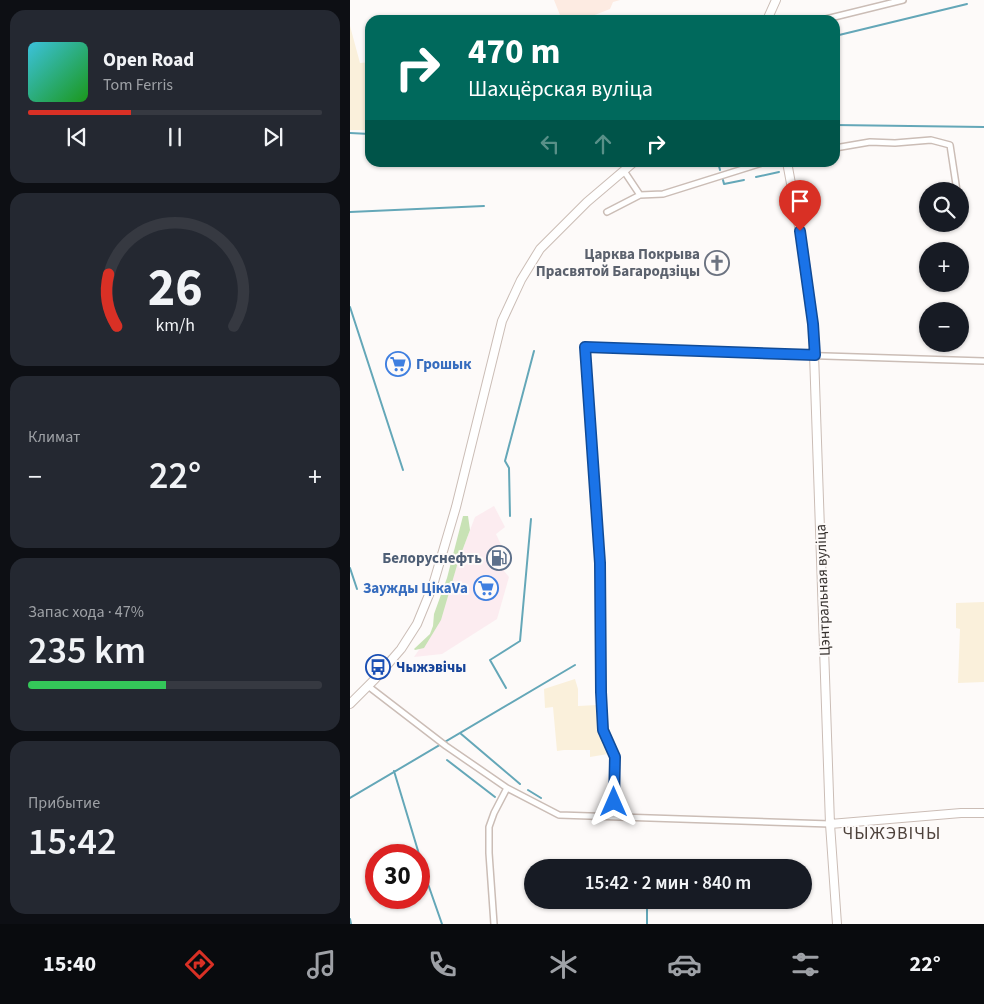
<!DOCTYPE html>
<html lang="ru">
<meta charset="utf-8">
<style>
:root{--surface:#171b24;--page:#242831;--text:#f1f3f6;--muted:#9ea1a6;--line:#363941;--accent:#d93025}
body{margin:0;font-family:"Source Sans 3",sans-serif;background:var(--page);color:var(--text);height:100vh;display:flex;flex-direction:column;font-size:19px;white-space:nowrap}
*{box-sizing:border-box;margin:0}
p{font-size:16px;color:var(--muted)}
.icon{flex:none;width:28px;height:28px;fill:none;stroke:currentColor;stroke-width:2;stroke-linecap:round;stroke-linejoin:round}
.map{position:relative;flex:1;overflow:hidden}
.side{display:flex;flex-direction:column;gap:10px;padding:10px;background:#0d0f14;width:350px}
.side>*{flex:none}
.hud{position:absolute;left:15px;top:15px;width:475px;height:152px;border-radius:15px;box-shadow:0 1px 4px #0004;background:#00695c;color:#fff;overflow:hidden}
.controls{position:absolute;left:569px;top:182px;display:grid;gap:10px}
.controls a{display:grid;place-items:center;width:50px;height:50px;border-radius:50%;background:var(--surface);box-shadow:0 1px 4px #0004;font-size:25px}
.speed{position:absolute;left:15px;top:844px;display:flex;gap:10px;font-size:25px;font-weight:700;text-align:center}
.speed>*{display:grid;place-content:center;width:65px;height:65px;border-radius:50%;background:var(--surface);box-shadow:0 1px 4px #0004;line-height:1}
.speed .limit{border:8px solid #d22;background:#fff;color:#111}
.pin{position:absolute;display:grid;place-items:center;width:42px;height:42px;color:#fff;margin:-51px -21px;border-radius:50% 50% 50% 0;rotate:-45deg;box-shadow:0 0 5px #0007}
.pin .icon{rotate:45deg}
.me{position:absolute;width:55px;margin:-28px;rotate:0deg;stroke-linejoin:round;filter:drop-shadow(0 0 4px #0008)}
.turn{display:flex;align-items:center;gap:18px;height:105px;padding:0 20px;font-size:22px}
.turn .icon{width:65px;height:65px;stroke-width:2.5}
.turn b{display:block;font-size:35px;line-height:42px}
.lanes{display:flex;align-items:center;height:48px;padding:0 20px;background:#0003;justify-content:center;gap:25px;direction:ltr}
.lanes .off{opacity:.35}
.big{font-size:38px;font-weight:600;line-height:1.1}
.side .card{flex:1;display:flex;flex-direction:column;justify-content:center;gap:8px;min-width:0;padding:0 18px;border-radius:15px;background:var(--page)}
.side .dial{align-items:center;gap:0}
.dial svg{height:130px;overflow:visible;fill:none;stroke:var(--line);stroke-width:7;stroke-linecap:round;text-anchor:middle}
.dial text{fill:var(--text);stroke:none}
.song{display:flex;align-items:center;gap:15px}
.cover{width:60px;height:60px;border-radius:8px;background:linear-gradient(135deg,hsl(190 70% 55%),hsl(120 70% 35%))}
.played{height:5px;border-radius:2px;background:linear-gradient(90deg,var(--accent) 35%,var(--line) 35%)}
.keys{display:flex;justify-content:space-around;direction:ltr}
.heat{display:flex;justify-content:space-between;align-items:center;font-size:28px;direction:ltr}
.charge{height:8px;border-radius:4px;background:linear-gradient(90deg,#34c759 47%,var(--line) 0)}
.trip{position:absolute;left:174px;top:859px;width:288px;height:50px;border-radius:25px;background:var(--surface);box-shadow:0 1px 4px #0004;font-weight:600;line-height:50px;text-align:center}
.dock{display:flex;height:80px;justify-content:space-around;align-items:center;background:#090b0e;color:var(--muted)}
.dock .icon{width:35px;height:35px}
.dock .active{color:var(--accent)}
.dock b{font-size:22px;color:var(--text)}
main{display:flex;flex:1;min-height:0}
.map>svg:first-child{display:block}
.commercial{fill:#fcecf0}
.industrial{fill:#faf0db}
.built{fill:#fdebe2}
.green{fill:#c8e2b5}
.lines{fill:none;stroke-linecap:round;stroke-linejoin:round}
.stream{stroke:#64a7b8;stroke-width:2}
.street-casing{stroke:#cbbdb6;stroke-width:8}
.secondary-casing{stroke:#cbbdb6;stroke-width:10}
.street{stroke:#fff;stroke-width:5}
.secondary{stroke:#fff;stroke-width:8}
.route-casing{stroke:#114b97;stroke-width:12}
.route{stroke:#1a73e8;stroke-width:9}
.labels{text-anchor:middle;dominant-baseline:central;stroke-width:4;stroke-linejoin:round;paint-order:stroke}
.worship-label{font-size:15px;font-weight:bold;fill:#5b616d;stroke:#fdfaf9;text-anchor:end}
.shop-label{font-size:15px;font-weight:bold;fill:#366cbe;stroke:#fdfaf9;text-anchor:start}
.service-label{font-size:15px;font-weight:bold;fill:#4e5e75;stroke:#fdfaf9;text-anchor:end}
.street-label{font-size:15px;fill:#37322f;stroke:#fdfaf9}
.transit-label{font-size:15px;font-weight:bold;fill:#164399;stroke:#fdfaf9;text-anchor:start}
.quarter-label{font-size:18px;letter-spacing:1px;fill:#4e423c;stroke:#fdfaf9}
</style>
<main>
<section class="side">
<div class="card">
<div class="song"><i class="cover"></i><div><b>Open Road</b><p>Tom Ferris</p></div></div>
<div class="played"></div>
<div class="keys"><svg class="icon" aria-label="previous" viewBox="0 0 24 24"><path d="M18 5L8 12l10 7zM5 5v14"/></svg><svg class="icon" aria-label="pause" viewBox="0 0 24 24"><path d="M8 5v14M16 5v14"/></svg><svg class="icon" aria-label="next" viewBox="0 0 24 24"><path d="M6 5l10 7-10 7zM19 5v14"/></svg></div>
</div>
<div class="card dial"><svg viewBox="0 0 100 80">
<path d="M14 69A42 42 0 1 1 86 69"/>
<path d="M14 69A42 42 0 0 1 9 37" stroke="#d93025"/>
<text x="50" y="56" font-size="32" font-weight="700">26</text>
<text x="50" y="72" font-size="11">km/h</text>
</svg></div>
<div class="card"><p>Климат</p>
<div class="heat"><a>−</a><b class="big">22°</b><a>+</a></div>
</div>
<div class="card"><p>Запас хода · 47%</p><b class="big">235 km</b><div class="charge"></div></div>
<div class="card"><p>Прибытие</p><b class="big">15:42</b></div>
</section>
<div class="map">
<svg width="634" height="924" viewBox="0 0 634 924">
<rect width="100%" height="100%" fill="#fdfaf9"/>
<path class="commercial" d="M144,506L155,527L146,534L158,560L154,571L159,577L147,619L92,654L64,657L82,631L125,517Z"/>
<path class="industrial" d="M0,26L10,63L20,62V130H0Z
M634,602V682L608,683L610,629L606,628V603Z
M225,679L228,689V706L247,705V728L258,754L240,757V750H214L207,751L203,707L195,708L194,689Z"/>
<path class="built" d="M204,0H270L263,2L260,9L232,20H212Z"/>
<path class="green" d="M113,516H118L120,530L108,562L91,620L74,648L65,650L64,649L80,634L83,626L84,614L97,578Z"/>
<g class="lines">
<path class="stream" d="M485,36L617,4
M485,125L634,127
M0,133L20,134
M368,162L370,170
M406,177L429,172
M373,180L374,184L394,180
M0,212L134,206
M0,307L53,470
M160,516L159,468L155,461L184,351
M0,568L7,589
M156,688L140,660L170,641L181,519
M110,733L170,784
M97,760L145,797
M44,771L78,884L92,924
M178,790L191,798
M0,798L225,665
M297,907V924
M0,919L1,924"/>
<defs>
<path id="street" d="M472,20L553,0
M485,148L520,142L545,143L581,140L600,145L607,191
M274,171L290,195
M257,212L290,195L313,194L415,162
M18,686L96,746L157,788L144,813L139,827V853L144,924
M157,788L209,815L480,824
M264,817L265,757L253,730L251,691L250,563L235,347L315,351L634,361"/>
<path id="secondary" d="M417,20L426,0
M437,162L453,248L463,324L480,824L487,924
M0,704L25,679L51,649L67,624L83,585L106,507L152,321L171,280L190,249L237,202L284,162
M480,824L611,813H634"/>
</defs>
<use href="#street" class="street-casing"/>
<use href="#secondary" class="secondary-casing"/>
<use href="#street" class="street"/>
<use href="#secondary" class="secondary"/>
</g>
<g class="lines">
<defs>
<path id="route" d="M264,802L265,757L253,730L251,692L250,563L235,347L465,355L463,324L450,231"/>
</defs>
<use href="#route" class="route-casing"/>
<use href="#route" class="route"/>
</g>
<defs>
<symbol id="church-ring" viewBox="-11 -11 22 22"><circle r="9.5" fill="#fdfaf9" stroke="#6b7280" stroke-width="1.5"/><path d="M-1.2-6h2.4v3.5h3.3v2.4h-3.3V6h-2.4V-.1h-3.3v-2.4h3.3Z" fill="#6b7280"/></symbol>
<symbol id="supermarket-ring" viewBox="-11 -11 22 22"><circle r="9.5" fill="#fdfaf9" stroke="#3f7fe0" stroke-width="1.5"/><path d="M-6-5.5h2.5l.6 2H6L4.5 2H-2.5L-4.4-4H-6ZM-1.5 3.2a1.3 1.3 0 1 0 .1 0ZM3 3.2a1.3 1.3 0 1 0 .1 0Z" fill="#3f7fe0"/></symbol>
<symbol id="fuel-ring" viewBox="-11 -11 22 22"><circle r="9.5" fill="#fdfaf9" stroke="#5c6f8a" stroke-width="1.5"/><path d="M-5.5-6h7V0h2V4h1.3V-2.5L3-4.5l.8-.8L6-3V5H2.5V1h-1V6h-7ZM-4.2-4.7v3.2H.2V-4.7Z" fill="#5c6f8a"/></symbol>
<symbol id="bus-ring" viewBox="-11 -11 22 22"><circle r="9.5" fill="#fdfaf9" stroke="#1a4fb4" stroke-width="1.5"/><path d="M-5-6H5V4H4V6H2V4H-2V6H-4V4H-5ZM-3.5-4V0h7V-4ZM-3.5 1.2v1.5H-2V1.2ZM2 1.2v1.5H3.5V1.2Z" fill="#1a4fb4"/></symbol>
</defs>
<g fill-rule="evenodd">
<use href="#church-ring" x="353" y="249" width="28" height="28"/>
<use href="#supermarket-ring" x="34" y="350" width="28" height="28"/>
<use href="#fuel-ring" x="135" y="544" width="28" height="28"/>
<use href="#supermarket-ring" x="122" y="574" width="28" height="28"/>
<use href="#bus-ring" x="14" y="653" width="28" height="28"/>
</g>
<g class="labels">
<g class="worship-label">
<text x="350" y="254">Царква Покрыва<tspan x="350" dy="17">Прасвятой Багародзіцы</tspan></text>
</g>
<g class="shop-label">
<text x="66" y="364">Грошык</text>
<text x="118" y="588" text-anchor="end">Заужды ЦікаVа</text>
</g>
<g class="service-label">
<text x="132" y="558">Белоруснефть</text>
</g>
<g class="street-label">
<text transform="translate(473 590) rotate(-92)">Цэнтральная вуліца</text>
</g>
<g class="transit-label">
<text x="46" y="667">Чыжэвічы</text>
</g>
<g class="quarter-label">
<text x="542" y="833">ЧЫЖЭВІЧЫ</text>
</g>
</g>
</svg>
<div class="controls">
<a><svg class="icon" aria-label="search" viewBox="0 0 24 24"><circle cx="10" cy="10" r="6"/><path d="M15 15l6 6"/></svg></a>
<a>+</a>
<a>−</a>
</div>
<div class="speed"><div class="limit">30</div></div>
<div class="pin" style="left:450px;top:231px;background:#d93025"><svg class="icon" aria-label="arrive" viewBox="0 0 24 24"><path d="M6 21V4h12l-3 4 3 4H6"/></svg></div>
<svg class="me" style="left:264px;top:802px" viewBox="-20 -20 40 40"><path d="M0-17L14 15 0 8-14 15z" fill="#1a73e8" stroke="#fff" stroke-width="4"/></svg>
<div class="trip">15:42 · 2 мин · 840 m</div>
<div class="hud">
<div class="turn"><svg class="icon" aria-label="right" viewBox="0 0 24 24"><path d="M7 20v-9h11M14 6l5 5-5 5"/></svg><div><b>470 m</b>Шахцёрская вуліца</div></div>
<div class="lanes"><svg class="icon off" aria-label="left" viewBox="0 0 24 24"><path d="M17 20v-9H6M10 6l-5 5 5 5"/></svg><svg class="icon off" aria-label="ahead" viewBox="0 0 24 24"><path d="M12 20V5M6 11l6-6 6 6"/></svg><svg class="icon" aria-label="right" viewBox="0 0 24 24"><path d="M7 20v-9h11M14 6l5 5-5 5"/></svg></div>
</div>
</div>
</main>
<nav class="dock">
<b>15:40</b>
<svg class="icon active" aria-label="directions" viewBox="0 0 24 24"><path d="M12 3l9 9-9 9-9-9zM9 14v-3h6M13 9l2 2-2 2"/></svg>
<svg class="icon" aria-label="music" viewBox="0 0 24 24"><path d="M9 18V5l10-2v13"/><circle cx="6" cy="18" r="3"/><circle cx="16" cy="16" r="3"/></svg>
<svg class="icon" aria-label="phone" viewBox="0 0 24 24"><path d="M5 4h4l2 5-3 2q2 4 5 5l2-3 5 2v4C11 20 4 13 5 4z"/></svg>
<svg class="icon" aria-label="climate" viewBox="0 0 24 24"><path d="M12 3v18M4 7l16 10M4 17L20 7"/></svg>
<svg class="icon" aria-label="car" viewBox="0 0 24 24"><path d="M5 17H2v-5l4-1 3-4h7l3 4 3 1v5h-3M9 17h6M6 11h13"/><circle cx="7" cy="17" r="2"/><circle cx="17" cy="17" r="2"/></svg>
<svg class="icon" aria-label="filters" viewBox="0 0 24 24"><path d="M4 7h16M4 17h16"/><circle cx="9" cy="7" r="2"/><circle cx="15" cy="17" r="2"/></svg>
<b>22°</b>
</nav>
